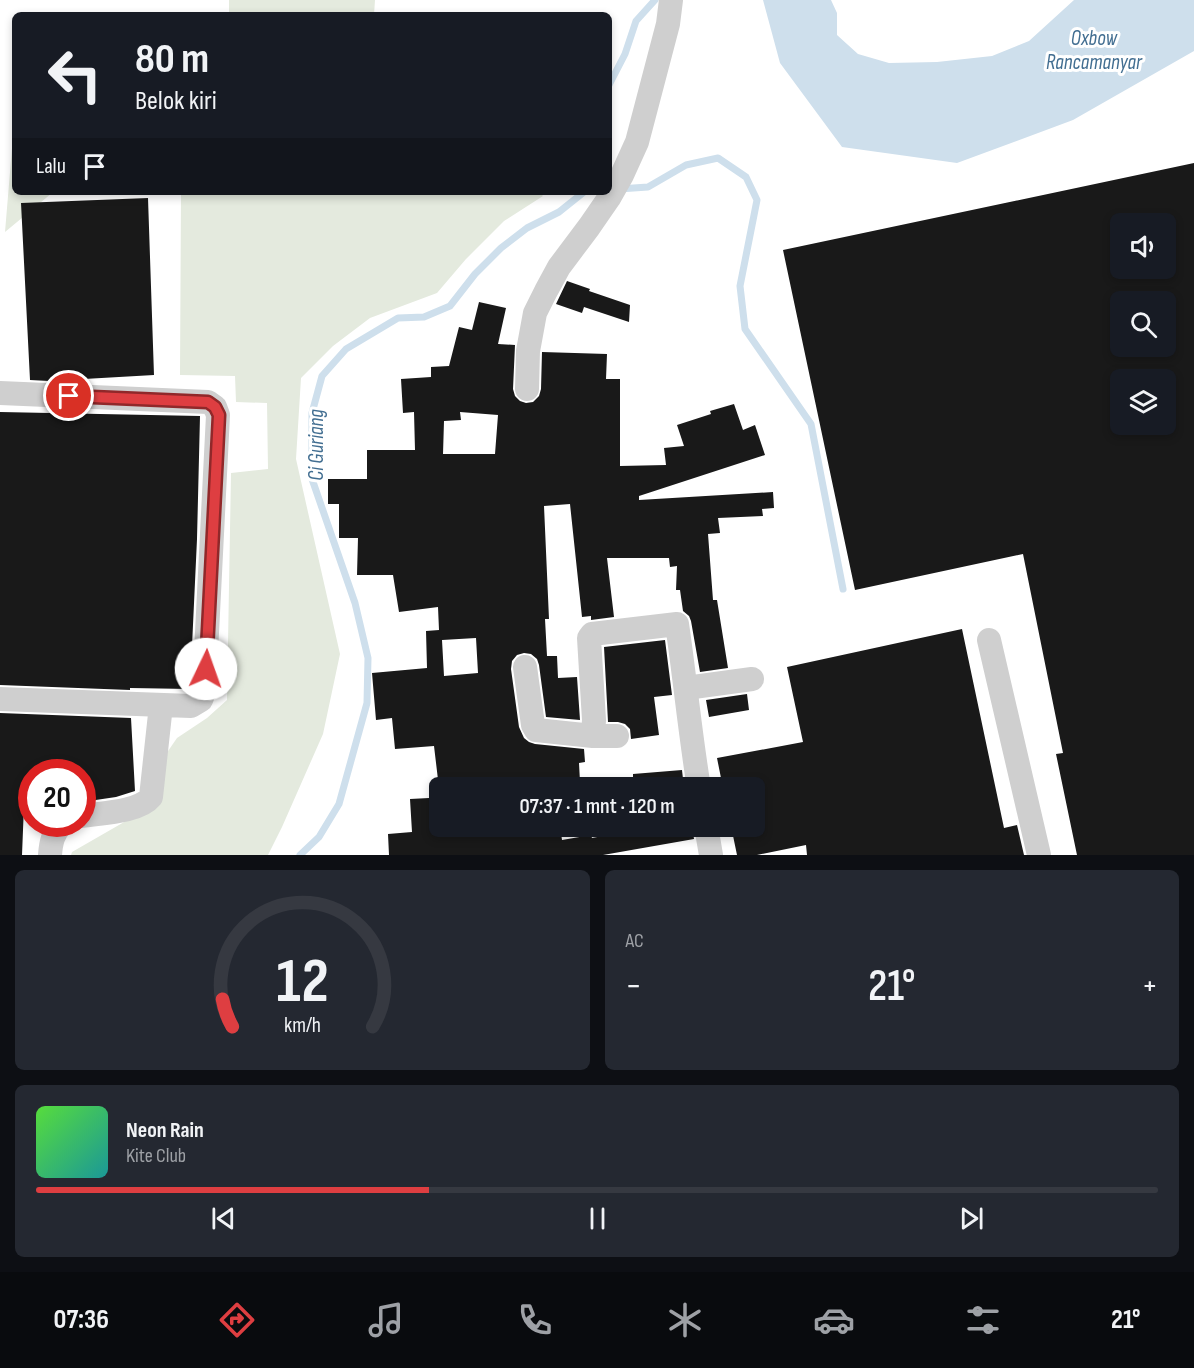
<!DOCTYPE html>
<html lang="id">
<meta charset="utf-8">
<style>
:root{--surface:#171b24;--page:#242831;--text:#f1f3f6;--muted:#9ea1a6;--line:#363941;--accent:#de3e41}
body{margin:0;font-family:"Sofia Sans Condensed",sans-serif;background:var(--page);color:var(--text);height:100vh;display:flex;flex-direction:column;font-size:22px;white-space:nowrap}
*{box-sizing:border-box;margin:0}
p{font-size:20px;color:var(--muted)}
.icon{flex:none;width:33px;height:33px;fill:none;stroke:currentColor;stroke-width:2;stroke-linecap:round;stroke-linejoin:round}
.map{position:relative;height:855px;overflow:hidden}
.drawer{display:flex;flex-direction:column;gap:15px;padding:15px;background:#0d0f14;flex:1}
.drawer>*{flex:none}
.hud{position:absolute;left:12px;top:12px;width:600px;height:183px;border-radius:9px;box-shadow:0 3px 9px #0003;background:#171b24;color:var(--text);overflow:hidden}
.tools{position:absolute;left:1110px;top:213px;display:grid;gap:12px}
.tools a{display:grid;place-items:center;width:66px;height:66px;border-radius:9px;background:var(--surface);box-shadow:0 3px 9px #0003;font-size:30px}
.speed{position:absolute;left:18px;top:759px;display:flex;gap:12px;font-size:30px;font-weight:700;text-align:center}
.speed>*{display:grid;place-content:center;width:78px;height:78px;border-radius:50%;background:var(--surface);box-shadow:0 3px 9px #0003;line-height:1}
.speed .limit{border:9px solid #d22;background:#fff;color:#111}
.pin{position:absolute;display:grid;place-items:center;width:51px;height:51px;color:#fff;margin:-26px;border:3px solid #fff;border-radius:50%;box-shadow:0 2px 6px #0007}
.me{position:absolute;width:66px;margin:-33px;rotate:3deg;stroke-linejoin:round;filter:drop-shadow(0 0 4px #0008)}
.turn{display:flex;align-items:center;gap:21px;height:126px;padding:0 24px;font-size:27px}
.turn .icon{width:78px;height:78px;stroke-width:2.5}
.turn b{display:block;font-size:42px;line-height:51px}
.then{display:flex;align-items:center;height:57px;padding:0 24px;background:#0003;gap:12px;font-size:22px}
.big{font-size:45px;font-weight:600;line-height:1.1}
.drawer .tile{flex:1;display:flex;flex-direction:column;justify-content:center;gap:9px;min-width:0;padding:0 21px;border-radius:9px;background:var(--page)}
.drawer .dial{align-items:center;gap:0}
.dial svg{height:156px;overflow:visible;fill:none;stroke:var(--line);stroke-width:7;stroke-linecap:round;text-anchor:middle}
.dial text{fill:var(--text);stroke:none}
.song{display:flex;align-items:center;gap:18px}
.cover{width:72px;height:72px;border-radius:9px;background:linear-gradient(135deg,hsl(110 70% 55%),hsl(180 70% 35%))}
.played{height:6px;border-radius:3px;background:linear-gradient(90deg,var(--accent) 35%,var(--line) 35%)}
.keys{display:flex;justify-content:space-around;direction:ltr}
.heat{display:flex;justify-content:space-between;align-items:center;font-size:33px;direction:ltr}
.drawer .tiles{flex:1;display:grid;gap:15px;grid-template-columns:1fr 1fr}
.tile:last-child{grid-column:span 2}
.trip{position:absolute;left:429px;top:777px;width:336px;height:60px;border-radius:9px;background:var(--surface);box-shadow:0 3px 9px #0003;font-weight:600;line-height:60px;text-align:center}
.menu{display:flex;height:96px;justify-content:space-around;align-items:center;background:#090b0e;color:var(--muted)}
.menu .icon{width:42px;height:42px}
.menu .current{color:var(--accent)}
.menu b{font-size:27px;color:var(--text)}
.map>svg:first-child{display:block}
.green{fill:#e4eade}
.water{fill:#cedfec}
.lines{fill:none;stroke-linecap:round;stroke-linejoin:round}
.stream{stroke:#cedfec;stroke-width:7}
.building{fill:#191919;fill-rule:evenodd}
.minor{stroke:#cfcfcf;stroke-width:24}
.route-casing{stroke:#90282a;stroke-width:15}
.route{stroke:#de3e41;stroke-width:10}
.labels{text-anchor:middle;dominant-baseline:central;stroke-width:6;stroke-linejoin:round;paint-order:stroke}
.water-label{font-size:21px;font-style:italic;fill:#426e91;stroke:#fff}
</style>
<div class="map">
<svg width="1194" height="855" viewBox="0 0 1194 855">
<rect width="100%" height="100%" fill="#fff"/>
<path class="green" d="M229,0H375L374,15H229Z
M15,112V192H52V193L5,232Z
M181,192H539L543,196L504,221L466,259L437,293L370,318L333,346L301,378L296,459L340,654L323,734L282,827L268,855H71L72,852L152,806L166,754L177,738L207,718L227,700L231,473L268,469L267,403L236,402L235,376L180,375Z"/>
<path class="water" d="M763,0H831L837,13V35L858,54L889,63L937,62L992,56L1029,41L1074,0H1194V51L1073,120L957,163L842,147L780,63Z"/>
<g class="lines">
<path class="stream" d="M609,85L625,54L636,21L655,0
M619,189L648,187L686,165L718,158L746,177L757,200L740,286L745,329L811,424L843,589
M300,855L319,837L339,804L367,703L368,658L355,603L312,479V413L322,376L346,349L398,318L424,317L450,306L475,274L501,248L527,228L559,212L584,192"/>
</g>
<path class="building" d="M1194,163V855H1077L1056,754L1063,753L1023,554L855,590L783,250ZM1120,224H1166V268H1120ZM1120,302H1166V346H1120ZM1120,380H1166V424H1120Z
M148,198L154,375L49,381L30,380L21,203Z
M567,281L590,289L589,291L630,305L629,322L584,307L582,313L556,304Z
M479,302L506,308L498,344L515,345L513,389L515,396L520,401L526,403L533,402L539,396L541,389L542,352L607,354L606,379H620V466L666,465L664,448L684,446L677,425L711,414L710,411L734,404L743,430L755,425L765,455L639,496V500L773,492L774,508L762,509L763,516L718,518L720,533L708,534L713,600H717L728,668L700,672L691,621L689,616L683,611L680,590H676L677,566L670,567L669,558H607L614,617L591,620V616L582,617L570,504L544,506L549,619H545L547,656H557L558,678L577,677L580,720L546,717L539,665L537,659L531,654L524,653L517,655L512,661L511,669L519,727L524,738L529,742L535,744L584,749L585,762L579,763L580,782L554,783L555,788H439L434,746L395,749L392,718L376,720L372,673L427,668L426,631L439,630L438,607L399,612L393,575H357L358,538H339V504H328V479H367V450H415L414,412L403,413L401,379L431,377V367L449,366L459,327L472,330ZM460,412L498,415L495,454H443L444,421L461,420ZM476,638L478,673L444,676L442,640Z
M0,412L200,416L197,539L190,689L130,688V690L0,685Z
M962,629L1004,828L1017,825L1024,855H807L806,845L757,855H737L731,826H754V788H723L717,758L803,742L787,667Z
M665,640L672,695L654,697L659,735L631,739L630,729L625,724L618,722H608L604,647Z
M747,694L749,710L709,717L706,700Z
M0,713L131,718L135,791L116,797L82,802V772H32V805H24L22,855H0Z
M682,770L684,788H633V774Z
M429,798L431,826H481L482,836L539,828V826H560L562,840L591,835L592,838L655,826H692L694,839L603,855H389L388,834L412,832L410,799Z"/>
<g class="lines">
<path class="minor" d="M527,389L528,351L535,313L546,291L559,267L589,227L609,198L622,175L637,142L668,24L671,0
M0,393L208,402L215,407L218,415L204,692L201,700L191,706L0,699
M989,640L1039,855
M525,667L533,725L536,730L593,736H617
M686,688L752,679
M593,736L594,720L589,638L592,634L677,624C685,679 690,733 699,788
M82,816C101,813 139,812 151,797L161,705
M706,826L711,855
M50,855C51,842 53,833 62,824"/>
</g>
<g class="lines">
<defs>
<path id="route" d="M69,396L208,402L215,407L219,415L206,669"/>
</defs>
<use href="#route" class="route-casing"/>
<use href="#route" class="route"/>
</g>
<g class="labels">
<g class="water-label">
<text x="1094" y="38">Oxbow<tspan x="1094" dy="24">Rancamanyar</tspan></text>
<text transform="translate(316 445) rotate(-90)">Ci Guriang</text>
</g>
</g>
</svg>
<div class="tools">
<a><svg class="icon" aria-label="sound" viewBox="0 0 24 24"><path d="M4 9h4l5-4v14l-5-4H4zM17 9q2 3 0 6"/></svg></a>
<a><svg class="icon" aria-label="search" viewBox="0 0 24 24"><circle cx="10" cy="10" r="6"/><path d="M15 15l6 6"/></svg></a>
<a><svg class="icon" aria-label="layers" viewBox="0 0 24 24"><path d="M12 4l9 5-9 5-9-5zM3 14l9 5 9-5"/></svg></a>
</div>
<div class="speed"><div class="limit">20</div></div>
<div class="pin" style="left:69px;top:396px;background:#d93025"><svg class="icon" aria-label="arrive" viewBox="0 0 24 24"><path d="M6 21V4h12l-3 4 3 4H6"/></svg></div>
<svg class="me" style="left:206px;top:669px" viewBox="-20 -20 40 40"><circle r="19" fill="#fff"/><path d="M0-13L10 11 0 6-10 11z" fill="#de3e41"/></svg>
<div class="trip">07:37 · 1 mnt · 120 m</div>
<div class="hud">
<div class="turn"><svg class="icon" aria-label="left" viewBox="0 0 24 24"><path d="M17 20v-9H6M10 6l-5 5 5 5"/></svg><div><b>80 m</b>Belok kiri</div></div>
<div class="then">Lalu<svg class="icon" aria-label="arrive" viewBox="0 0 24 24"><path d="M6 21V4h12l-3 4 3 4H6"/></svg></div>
</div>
</div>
<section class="drawer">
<div class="tiles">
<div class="tile dial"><svg viewBox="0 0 100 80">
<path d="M14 69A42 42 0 1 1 86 69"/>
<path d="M14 69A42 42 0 0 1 9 55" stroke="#de3e41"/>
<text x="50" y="56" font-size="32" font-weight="700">12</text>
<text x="50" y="72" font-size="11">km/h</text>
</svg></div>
<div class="tile"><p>AC</p>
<div class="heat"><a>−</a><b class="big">21°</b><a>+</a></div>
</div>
<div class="tile">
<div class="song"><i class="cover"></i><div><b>Neon Rain</b><p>Kite Club</p></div></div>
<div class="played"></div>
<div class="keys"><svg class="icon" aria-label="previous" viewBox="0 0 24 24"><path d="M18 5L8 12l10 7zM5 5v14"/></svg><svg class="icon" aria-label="pause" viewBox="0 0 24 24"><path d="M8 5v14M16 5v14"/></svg><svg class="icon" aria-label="next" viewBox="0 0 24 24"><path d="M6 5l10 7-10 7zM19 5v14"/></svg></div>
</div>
</div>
</section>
<nav class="menu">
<b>07:36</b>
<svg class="icon current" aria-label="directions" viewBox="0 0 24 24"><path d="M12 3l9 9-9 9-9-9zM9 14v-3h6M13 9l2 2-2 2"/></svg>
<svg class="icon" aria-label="music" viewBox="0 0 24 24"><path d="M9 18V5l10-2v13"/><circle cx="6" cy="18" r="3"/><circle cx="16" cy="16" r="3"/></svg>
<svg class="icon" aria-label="phone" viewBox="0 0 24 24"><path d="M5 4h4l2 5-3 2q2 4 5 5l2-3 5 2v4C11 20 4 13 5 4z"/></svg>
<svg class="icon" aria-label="climate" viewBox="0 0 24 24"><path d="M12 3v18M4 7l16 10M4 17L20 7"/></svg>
<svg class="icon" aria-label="car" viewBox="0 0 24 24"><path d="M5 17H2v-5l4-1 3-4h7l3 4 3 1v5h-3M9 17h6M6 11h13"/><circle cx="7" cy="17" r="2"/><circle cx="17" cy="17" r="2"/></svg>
<svg class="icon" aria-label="filters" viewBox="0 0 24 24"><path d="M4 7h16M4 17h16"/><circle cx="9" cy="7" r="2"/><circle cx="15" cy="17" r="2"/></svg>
<b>21°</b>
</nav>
